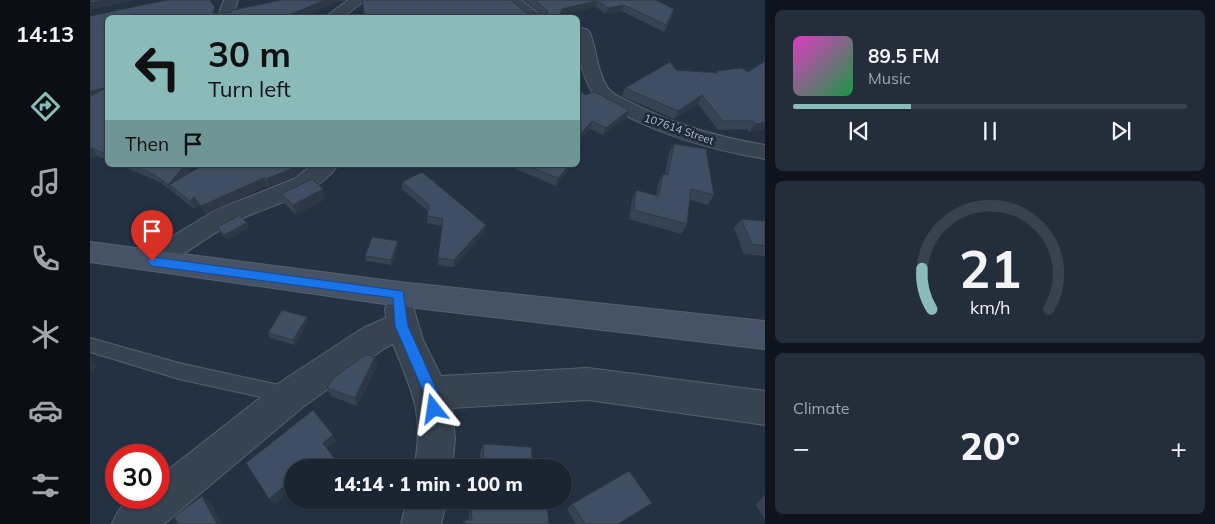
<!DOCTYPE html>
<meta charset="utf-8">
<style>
:root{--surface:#1b2532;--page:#242d3a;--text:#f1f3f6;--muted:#a0a5ac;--line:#39424d;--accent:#8bbbb9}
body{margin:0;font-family:Mulish,sans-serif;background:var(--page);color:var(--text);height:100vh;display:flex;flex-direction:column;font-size:19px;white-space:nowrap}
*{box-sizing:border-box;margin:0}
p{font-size:16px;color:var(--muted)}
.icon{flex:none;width:28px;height:28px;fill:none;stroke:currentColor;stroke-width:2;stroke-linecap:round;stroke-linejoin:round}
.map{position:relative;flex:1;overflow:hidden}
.panel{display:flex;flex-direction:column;gap:10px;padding:10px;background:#0f141c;width:450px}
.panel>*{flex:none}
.top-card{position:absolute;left:15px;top:15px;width:475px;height:152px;border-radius:8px;box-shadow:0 1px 4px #0004,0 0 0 1px var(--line);background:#8bbbb9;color:#111;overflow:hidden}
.speed{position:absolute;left:15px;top:444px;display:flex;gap:10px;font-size:25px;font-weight:700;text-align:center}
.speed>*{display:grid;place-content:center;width:65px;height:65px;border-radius:50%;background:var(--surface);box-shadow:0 1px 4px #0004,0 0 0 1px var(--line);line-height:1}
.speed .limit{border:8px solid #d22;background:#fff;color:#111}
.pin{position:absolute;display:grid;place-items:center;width:42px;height:42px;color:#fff;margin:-51px -21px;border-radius:50% 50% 50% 0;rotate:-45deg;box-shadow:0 0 5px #0007}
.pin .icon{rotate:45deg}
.me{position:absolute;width:55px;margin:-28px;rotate:345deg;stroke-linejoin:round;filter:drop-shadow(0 0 4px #0008)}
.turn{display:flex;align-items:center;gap:18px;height:105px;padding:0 20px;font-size:22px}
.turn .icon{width:65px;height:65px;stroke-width:2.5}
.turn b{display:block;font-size:35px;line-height:42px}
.then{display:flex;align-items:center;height:48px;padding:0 20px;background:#0003;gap:10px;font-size:19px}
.big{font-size:38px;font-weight:800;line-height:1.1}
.panel .tile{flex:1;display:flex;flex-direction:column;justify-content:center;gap:8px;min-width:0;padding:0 18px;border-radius:8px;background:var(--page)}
.panel .dial{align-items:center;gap:0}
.dial svg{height:130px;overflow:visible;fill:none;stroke:var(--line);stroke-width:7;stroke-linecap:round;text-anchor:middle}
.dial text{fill:var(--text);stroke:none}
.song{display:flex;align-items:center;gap:15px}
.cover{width:60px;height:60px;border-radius:8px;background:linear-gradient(135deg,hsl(310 70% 55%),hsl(140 70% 35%))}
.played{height:5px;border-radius:2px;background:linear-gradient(90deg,var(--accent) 30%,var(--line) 30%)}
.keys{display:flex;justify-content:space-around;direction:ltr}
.heat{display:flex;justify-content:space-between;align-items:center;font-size:28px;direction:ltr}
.trip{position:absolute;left:194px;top:459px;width:288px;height:50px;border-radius:25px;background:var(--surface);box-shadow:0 1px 4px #0004,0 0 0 1px var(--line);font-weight:800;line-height:50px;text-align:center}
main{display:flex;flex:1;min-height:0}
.dock{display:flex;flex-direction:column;width:90px;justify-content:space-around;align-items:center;background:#0b0f14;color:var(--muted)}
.dock .icon{width:35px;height:35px}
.dock .current{color:var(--accent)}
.dock b{font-size:22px;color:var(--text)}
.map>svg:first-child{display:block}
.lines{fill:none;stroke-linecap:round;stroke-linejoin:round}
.lane-casing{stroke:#56616f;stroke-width:2}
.street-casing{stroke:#56616f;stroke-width:2}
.secondary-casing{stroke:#56616f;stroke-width:2}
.lane{fill:#384352;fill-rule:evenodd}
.street{fill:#384352;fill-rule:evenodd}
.secondary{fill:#465265;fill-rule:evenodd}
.wall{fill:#374355}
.shaded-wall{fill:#2d3745}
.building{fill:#404e63;stroke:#2d3745}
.route{fill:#1a73e8;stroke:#114b97}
.labels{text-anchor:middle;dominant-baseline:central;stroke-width:5;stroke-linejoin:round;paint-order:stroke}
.far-street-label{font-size:11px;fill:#b5becc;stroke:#1d2837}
</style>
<main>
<nav class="dock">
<b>14:13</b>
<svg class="icon current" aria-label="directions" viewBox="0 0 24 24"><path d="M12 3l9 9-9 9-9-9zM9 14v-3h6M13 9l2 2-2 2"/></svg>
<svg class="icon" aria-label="music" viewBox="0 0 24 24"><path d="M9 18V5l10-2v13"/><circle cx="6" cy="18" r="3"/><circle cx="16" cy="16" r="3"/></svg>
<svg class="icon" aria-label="phone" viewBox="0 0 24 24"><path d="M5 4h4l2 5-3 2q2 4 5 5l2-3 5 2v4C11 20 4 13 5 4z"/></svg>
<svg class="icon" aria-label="climate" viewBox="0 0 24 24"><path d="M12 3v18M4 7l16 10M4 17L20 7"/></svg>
<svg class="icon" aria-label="car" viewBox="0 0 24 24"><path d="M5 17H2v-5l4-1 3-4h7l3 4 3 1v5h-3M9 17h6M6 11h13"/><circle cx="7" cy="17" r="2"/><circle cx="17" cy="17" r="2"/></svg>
<svg class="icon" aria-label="filters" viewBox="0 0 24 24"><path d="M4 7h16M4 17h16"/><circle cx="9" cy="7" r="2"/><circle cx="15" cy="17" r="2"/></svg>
</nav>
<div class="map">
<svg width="675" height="524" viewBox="0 0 675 524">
<rect width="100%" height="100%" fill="#243143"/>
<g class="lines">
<defs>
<path id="lane" d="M0,338L89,363L198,387L204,389L207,395L204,401L198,403L89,379L0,352Z"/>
<path id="street" d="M134,0H148L142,18H127Z
M258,0H275L252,18H234Z
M415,0H431L455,18H437Z
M492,28L498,30L500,33C507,50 507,72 518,88C523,95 532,98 540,102C583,125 628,137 675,145V159C624,150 575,137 529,112C522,108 512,105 507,98C491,80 488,52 488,29Z
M222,165H248C228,196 176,206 144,222C119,235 96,253 73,268L63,271L53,268L49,261L53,254L126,210L204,179Z
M310,297L321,300L333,340L351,376L498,368L675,391V425L498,400L362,408L365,439L362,468H324C335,414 322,392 303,344L295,348L213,407L74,524H22C33,497 42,498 69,498V477L189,383L273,328L296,318L295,309L299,300Z
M317,500H357L351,524H311Z"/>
<path id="secondary" d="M0,242L309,282L675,321V349L309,306L0,262Z"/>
</defs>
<use href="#lane" class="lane-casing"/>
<use href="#street" class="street-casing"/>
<use href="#secondary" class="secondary-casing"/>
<use href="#lane" class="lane"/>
<use href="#street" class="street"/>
<use href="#secondary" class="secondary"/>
</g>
<path class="wall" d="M191,0H255L253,1H250L209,18H18V160L7,156L1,158L0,157V16L127,13H140Z
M434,0H566L582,15L574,32L532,11L516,14L506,7L471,15L275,18L451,13Z
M586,70L626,73V71L675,129L659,132L657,129L628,130L608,104L584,119L532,96L535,88Z
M488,89L495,95L536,118L513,135L500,129L488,142Z
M584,144L624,195L618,205L600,200L597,224L591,234L539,219L542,200L546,190L566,195L568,184L573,174H575L579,153Z
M29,165H104L96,175L113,165H220L203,177L179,187L177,186L116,214L109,205L105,209L84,193L83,192L70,182Z
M378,165H392L387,169Z
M416,165H480L479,169L466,186Z
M312,182L395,232L364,267L348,265L352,226L337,223L338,211L312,189Z
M191,194L235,199L206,215L195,204Z
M651,219L675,221V256L654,254L644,228Z
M157,223L159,228L137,240L130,232L127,227Z
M308,241V246L302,265L276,261L275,256Z
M218,321L205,345L180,338L178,333Z
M285,357L287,366L267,406L241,396L237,388Z
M393,444L443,468H391L390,454Z
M675,494V520L666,505Z
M392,500H456L459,524H373L375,520H379V514L381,507H393Z
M482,504L528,524H486L477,509Z"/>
<path class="shaded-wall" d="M16,0H50L0,10V3Z
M235,0H250V1L209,18H199V15Z
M507,1L506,7L471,15L470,18H468L472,9Z
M534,5L532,11L516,14L518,8Z
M15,88L0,99V91Z
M612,95L608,104L584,119L588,111Z
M539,110L536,118L513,135L516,128Z
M502,121L500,129L488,142V137Z
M675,122V129L659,132L665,124Z
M2,148L7,156L1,158L0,156V149Z
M95,165H104L85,189L79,185L83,192L78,185Z
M206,165H220L203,177L179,187L176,179Z
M387,165H392L387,169Z
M479,165H480L479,169L466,186L468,178Z
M174,178L177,186L116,214L111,206Z
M233,189L235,199L206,215L203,205Z
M104,197L109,205L105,209L100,201Z
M157,223L159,228L137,240L134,235Z
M396,225L395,232L364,267V260Z
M308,241V246L302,265L301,260Z
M217,317L218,321L205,345L203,340Z
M285,357L287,366L267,406L265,398Z
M0,360L8,366L0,373Z
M243,435L246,441L236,449L233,443Z
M244,458L247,464L243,468H233Z
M202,480V489L185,504L179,499Z
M112,496L120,501L132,524H127Z"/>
<path class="building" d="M0,0H16L0,3Z
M77,0H120L125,7L123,13H140L143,10L191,0H235L199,15L205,17L204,18H18V155L2,148L0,149V97L15,88L0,91V16Z
M272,0H421L437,13H458L457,10L444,0H566L584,9L576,25L534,5L518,8L507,1L472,9L468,18H275Z
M675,61V122L665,124L663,121H633L612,95L588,111L535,88L580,62L586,70L628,73L626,71L652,68L658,72Z
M488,89L495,95L505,92L539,110L516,128L502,121L488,137Z
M584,144L616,149L624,195L601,189L597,224L544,210L546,190L568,196L569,194L573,174L578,175Z
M42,165H95L78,185L65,175Z
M113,165H206L201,169L176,179L174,178L111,206L104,197L100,201L79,185Z
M435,165H479L468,178Z
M332,172L396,225L364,260L348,258L353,219L337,216L339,205L312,182Z
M222,179L233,189L203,205L191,194Z
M150,215L157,223L134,235L127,227Z
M651,219L675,221V246L662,244Z
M282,237L308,241L301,260L275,256Z
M192,310L217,317L203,340L178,333Z
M276,354L285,357L265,398L237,388L243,378Z
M223,410L243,435L233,443L244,458L233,468H202V480L179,499L156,463Z
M393,444L441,447L443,468H394Z
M539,471L562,503L528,524H495L482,504Z
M112,496L127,524H88L84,517Z
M395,500H456L459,524H375V520H382L381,507H396Z"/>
<path class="route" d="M62,257L313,291L318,326L348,393L351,409L349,414L344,416L339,414L334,393L305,326L303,298L62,266L57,261Z"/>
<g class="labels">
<g class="far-street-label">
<text transform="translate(589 129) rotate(19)">107614 Street</text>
</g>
</g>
</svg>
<div class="speed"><div class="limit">30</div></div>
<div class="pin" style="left:62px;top:261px;background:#d93025"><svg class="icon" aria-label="arrive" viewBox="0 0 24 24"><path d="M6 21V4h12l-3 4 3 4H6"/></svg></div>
<svg class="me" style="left:344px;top:409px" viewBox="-20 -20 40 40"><path d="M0-17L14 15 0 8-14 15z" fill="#1a73e8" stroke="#fff" stroke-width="4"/></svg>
<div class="trip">14:14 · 1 min · 100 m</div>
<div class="top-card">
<div class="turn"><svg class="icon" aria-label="left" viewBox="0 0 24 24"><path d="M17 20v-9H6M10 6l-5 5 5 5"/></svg><div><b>30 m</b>Turn left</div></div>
<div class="then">Then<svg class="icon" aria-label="arrive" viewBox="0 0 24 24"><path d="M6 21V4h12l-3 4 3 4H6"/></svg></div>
</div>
</div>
<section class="panel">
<div class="tile">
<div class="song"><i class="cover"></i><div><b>89.5 FM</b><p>Music</p></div></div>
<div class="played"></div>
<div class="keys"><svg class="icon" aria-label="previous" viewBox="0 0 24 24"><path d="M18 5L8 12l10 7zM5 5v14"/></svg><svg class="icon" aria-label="pause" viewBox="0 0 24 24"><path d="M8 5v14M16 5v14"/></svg><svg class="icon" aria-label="next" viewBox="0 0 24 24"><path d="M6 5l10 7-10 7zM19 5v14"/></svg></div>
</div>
<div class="tile dial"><svg viewBox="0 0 100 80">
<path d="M14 69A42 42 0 1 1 86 69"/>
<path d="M14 69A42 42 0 0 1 8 44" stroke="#8bbbb9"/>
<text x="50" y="56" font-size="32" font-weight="700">21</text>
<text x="50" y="72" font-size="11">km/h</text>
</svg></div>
<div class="tile"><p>Climate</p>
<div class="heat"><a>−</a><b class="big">20°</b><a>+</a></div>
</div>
</section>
</main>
